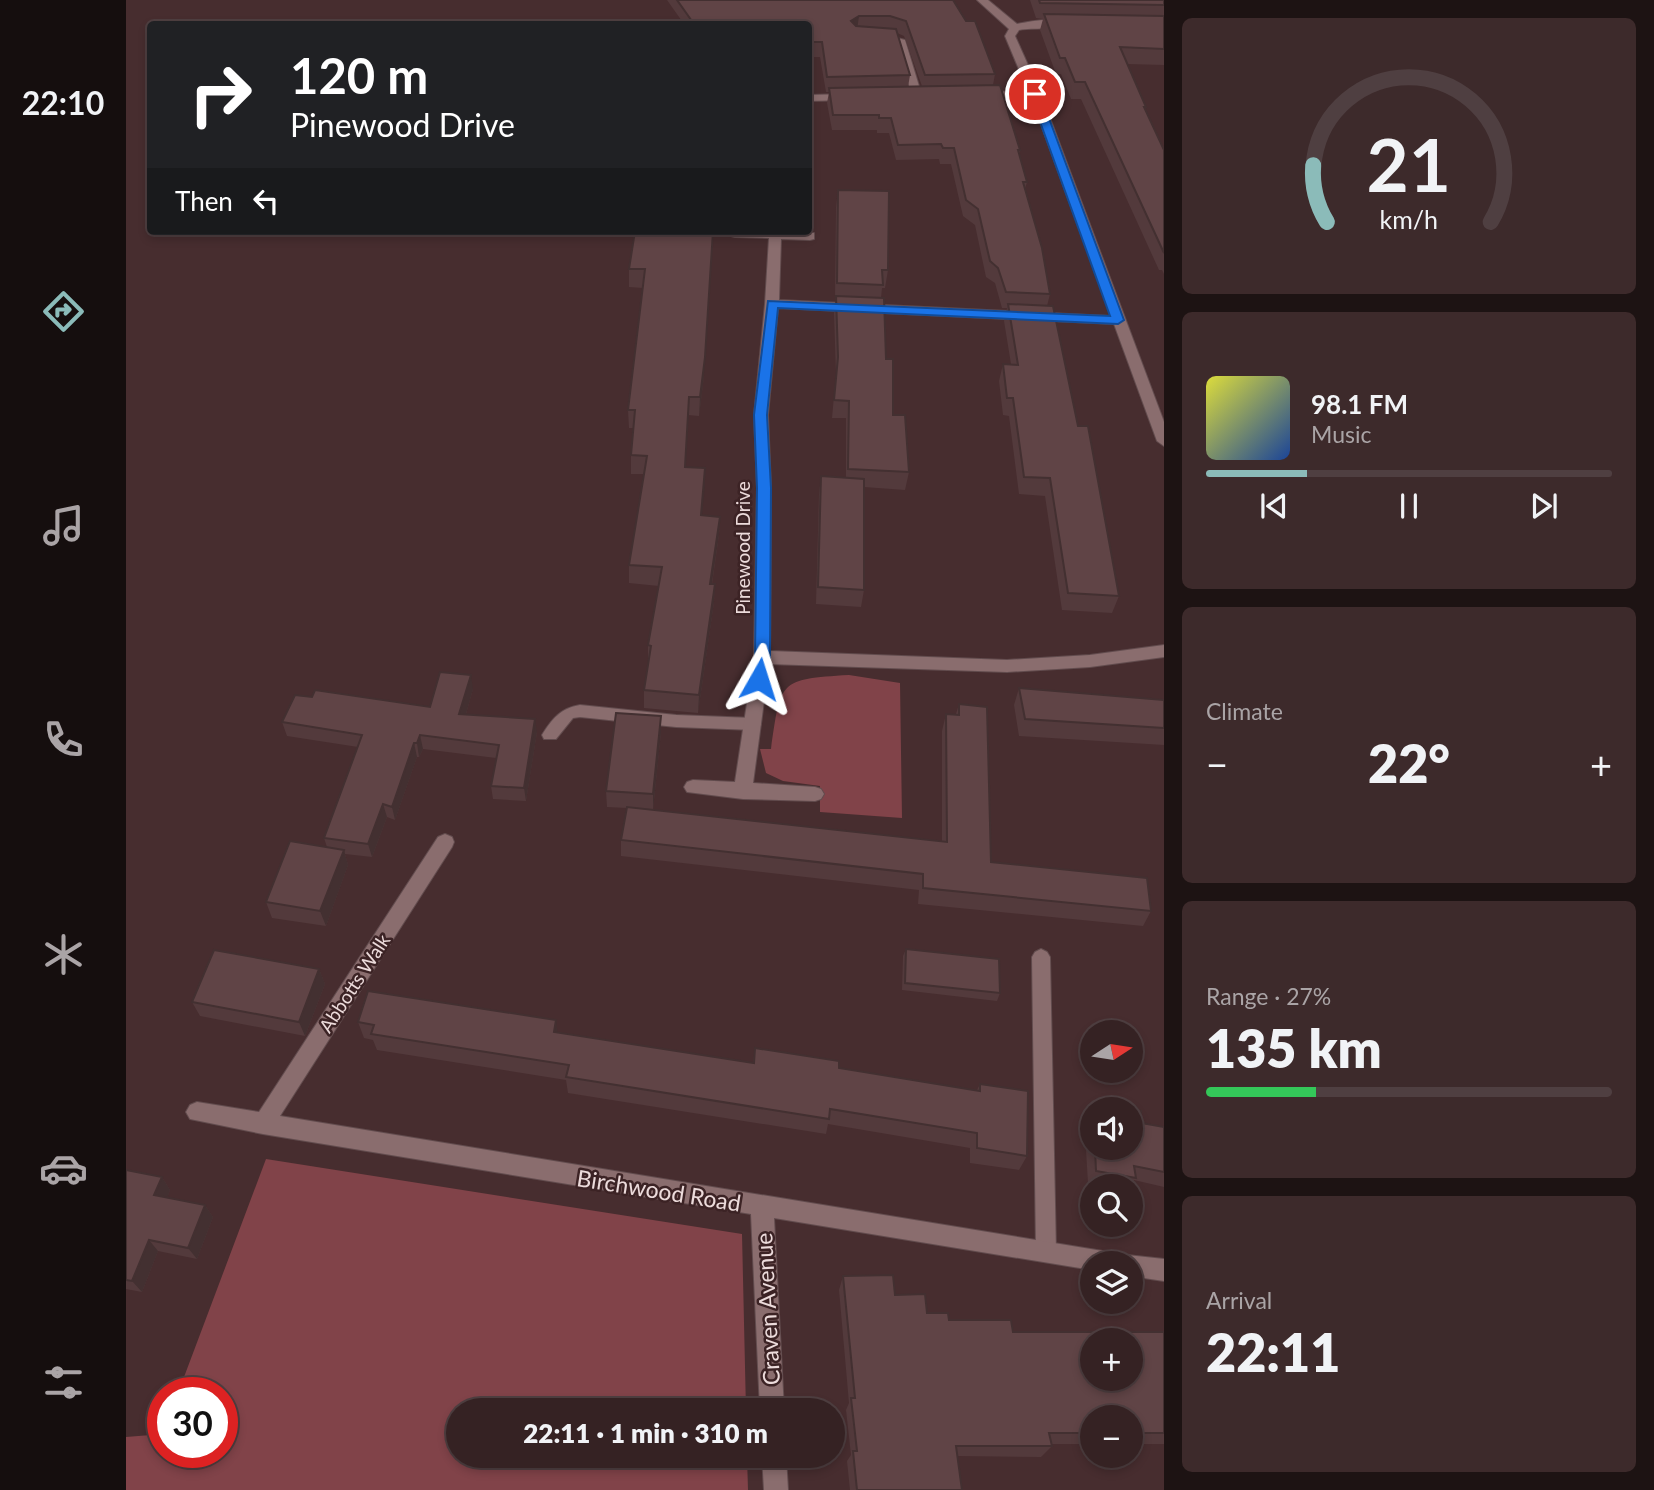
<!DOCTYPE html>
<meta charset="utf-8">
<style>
:root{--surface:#352223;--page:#3d2a2b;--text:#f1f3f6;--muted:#aaa4a6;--line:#4f3f41;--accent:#8bbbb9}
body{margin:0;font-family:Lato,sans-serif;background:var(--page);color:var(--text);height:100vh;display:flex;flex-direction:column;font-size:26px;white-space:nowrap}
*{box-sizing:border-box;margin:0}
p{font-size:23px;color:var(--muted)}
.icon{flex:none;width:38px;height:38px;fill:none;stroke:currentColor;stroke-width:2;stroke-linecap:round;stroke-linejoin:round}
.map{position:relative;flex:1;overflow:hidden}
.drawer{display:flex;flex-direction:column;gap:18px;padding:18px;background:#1d1313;width:490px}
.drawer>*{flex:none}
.hud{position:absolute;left:21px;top:21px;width:665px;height:214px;border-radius:7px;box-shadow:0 4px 10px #0003,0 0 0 2px var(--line);background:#202124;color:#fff;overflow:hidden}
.needle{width:46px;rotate:78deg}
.tools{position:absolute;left:954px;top:1020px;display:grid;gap:14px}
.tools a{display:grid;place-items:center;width:63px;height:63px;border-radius:50%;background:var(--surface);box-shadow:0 4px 10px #0003,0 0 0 2px var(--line);font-size:35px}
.speed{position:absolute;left:21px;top:1377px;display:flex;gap:14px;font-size:35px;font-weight:700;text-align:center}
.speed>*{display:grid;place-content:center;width:91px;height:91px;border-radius:50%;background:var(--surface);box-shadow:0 4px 10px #0003,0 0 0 2px var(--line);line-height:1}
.speed .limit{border:10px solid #d22;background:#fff;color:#111}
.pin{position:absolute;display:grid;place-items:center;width:60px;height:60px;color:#fff;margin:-30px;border:4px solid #fff;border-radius:50%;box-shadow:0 2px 7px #0007}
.me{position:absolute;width:77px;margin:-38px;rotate:6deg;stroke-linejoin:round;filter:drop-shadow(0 0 5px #0008)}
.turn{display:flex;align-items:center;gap:24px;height:147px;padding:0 28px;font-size:32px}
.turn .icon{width:91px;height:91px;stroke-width:2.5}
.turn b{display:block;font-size:49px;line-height:60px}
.then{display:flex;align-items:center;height:66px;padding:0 28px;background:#0003;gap:14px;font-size:26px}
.big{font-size:52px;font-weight:800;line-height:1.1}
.drawer .tile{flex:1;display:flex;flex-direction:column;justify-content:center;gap:10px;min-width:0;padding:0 24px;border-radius:10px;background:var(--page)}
.drawer .dial{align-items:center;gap:0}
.dial svg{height:182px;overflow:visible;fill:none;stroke:var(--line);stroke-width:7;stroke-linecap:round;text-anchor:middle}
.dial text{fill:var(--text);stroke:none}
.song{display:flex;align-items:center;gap:21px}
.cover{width:84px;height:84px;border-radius:10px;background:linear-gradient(135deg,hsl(60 70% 55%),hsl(220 70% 35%))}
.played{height:7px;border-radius:4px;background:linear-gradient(90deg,var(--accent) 25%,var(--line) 25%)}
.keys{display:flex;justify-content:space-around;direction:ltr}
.heat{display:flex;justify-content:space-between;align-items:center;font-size:38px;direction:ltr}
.charge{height:10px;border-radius:5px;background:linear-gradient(90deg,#34c759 27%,var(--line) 0)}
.trip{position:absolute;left:320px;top:1398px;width:399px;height:70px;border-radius:35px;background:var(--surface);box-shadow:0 4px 10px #0003,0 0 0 2px var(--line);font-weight:800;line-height:70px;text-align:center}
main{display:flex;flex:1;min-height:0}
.tab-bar{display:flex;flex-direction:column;width:126px;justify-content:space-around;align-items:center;background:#150e0e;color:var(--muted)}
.tab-bar .icon{width:49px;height:49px}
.tab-bar .on{color:var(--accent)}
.tab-bar b{font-size:32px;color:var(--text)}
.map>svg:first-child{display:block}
.green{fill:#814349}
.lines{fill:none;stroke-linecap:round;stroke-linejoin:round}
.lane-casing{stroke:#624c4e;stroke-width:2}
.street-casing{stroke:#624c4e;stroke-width:2}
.lane{fill:#8a6d6e;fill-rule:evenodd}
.street{fill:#8a6d6e;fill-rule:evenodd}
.wall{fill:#533a3c;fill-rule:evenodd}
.shaded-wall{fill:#433031}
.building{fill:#604446;stroke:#433031;stroke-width:2;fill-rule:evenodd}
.route{fill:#1a73e8;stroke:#114b97;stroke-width:2}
.labels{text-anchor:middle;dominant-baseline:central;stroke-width:5;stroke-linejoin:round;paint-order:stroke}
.street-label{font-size:19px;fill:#ecdbdb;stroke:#3c2325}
.near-street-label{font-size:23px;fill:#ecdbdb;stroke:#3c2325}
</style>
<main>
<nav class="tab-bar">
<b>22:10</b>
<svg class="icon on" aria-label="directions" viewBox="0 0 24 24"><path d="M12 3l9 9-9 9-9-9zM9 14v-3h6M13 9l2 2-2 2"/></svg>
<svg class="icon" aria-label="music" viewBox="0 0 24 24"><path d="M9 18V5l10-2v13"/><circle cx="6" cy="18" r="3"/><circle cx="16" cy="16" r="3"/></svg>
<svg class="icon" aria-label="phone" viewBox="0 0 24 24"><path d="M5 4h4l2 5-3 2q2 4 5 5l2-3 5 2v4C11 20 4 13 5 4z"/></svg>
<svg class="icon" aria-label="climate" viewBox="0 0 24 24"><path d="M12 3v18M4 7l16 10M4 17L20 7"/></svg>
<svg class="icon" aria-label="car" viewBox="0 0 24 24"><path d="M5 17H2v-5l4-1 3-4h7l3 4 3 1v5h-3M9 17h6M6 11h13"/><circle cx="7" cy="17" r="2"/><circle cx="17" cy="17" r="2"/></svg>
<svg class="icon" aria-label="filters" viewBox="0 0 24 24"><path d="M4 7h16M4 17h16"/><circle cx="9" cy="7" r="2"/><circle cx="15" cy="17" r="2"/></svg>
</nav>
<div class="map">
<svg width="1038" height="1490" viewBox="0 0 1038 1490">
<rect width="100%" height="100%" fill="#472d2f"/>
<path class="green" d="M723,675L774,683L776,818L694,812V786L657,781L640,773L634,749H645C655,681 652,679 723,675Z
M140,1159L616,1234L620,1410H332V1456H621L622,1490H0V1437L37,1434V1452H96V1393H52Z"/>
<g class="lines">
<defs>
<path id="lane" d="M752,33L779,40L796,96L795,98L786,96L770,42L749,38L747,36Z
M454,705L550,715L627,718L633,720L635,724L633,728L627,730L550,727L454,717L447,718L430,739H418L416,735C426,719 435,708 454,705Z
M915,949L921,952L924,957L930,1252L927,1259L920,1262L913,1259L910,1252L906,957L909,952Z"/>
<path id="street" d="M851,0H862L891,24C905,21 930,16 942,24C930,31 908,27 893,30L889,36L915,94L1038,422V446L1031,441L988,324L652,308L642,415L645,488L644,651L881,660L964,655L1038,645V657L964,667L881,672L643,664L627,783L689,787L695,789L698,794L695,799L689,801L617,799L561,792L558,787L561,782L567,780L609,782L628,657L631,488L628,415L639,304L643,238L609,237L605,236L604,231L688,233V239L684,240L655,239L653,300L985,316L905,97L853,98L847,95L853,92L902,91L879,36L883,29Z
M682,95L724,94L730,97L724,100L682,101Z
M319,834L326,837L328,842L326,847L154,1116L1001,1255L1038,1259V1281L1004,1276V1264H966V1270L648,1218L658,1410H634L625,1214L137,1134L64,1119L60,1112L64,1105L71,1102L133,1112L312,837Z
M636,1456H660L662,1490H638Z"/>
</defs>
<use href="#lane" class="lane-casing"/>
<use href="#street" class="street-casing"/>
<use href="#lane" class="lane"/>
<use href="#street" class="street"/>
</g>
<path class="wall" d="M541,0H827L869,74L867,85L894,150L893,155L901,182L899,189L924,294L921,306L952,426L993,596L986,613L936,610L919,496L893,494L883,416L877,415L873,381L877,364H885L878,321L881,308H876L869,283L860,277L849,225L837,216L825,164H814L813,159L770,160L763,133H751V130H706L701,103L703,92H700L694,57H682V24H558ZM771,33L778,36L796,86L782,87L784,75Z
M904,0H1038V65L1001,64L1020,107L1019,110L1038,150V274L1036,270H1033L955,99H945L935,74H930L914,30L917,19L910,18Z
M712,190L762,270L759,288H756L755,298L760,359L767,415L783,472L779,490L738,487V590L735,607L690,604L693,494L695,476L720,478V418H706L710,374L708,313L710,300H709L710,207Z
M509,231L578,376L573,416L562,415L559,467L579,468L576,515L594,517L593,535L586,584H589L588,602L572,713L518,708V690L522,663V645L533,586L503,583V565L518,474H505V455L508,428H503L502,410L517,288L503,287V269Z
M893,688L1038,700V745L893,736L888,705Z
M347,689L340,714L411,732L400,801L367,799L365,786L370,758L297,749L293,757H291L269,820L261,817L246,857L219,854L222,865L200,926L146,918L140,902L201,847L198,838L232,747L161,736L156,722L186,697L304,707Z
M833,704L865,862L1025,911L1017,926L792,904L793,890L495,856V840L501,808L481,807L480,791L535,716V732L527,810L816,842V731L820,714H830Z
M780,949L874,993L871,1001L776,990L777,956Z
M193,969L199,984L179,1036L74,1016L66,1002Z
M232,1022L432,1033L627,1063L629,1048L713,1068L851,1090L854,1084L901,1156L893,1170L844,1163V1148L702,1124L700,1134L442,1093L440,1080L251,1050L247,1040L238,1038Z
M966,1104V1148H1004L1015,1123L1038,1127V1187L1008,1180L1003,1186H981L962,1183L958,1117Z
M0,1170L36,1177L44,1190L41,1198L79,1205L87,1217L71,1259L32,1251L16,1292L0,1289Z
M717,1276L769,1295L801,1313L823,1320L887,1332H1038V1444H1004V1418H966V1444H925L926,1446L915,1457L831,1456L836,1490H724L721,1461L725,1455L720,1410L723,1403L713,1290Z"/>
<path class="shaded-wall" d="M733,16L731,30L725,21Z
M587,231L578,376L573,416L574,397Z
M579,468V487L574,534L575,515Z
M594,517L593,535L583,602L584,584Z
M589,584L588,602L572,713L573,695Z
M345,675L347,689L336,728L333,714Z
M535,716V732L527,810V794Z
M409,719L411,732L400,801L398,788Z
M294,735L297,749L293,757L291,743Z
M288,743L291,757L269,820L266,807Z
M257,804L261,817L246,857L242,844Z
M218,850L222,865L200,926L194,911Z
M193,969L199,984L179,1036L173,1022Z
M430,1020L432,1036L428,1032Z
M36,1177L44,1190L38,1207L28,1195Z
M79,1205L87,1217L71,1259L62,1248Z
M23,1240L32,1251L16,1292L6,1281Z"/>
<path class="building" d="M551,0H827L840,21H849L869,74L799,75L780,21L764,16H733L725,21L730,26L770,29L784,75L701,77L696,42H682V24H568Z
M913,0H1038V5L914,3Z
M918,14L1038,16V49L994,47L1020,107H1018L1038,150V253L959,82H949L939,58H934Z
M874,85L894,150H892L901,182H897L916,248L924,294L880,292L872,268L864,261L852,209L840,200L828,148H817L815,144L772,145L765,118H753V115H707L703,88Z
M712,190L763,191L762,270H756L757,285L711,283Z
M509,231H587L579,357L574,397H563L559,467L579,468L575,515L594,517L584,584H589L573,695L518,690L525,646L522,645L536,567L503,565L521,456L505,455L509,410H502L519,269H503Z
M710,296L758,298L760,359H767V415H779L783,472L722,469L723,401L708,400L712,357Z
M882,304L927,306L952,426H962L993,596L942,593L924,478L898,477L887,398H881L877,364L892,365Z
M695,476L738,479V590L692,587Z
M314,672L345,675L333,714L409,719L398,788L365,786L373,745L294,735L291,743H288L266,807L257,804L242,844L198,838L236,735L156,722L169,695L186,697L189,690L304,707Z
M893,688L1038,700V728L899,719Z
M833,704L861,707L865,862L1021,878L1025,911L797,888V874L495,840L501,807L821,842L820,714L833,715Z
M490,713L535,716L527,794L480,791Z
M164,841L218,850L194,911L140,902Z
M780,949L873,959L874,993L779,983Z
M88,950L193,969L173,1022L66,1002Z
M242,991L430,1020L428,1032L628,1063L629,1048L713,1061V1068L854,1091V1084L902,1091L901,1156L851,1148V1133L704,1109L703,1119L440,1077L443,1065L245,1034L248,1025L232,1022Z
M966,1104L1004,1110H966Z
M1004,1110L1015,1111V1123L1038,1127V1172L1008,1166L1010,1178L970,1171L969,1148H1004Z
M0,1170L36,1177L28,1195L79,1205L62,1248L23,1240L6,1281L0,1280Z
M767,1275L769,1295L799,1294L801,1313H822L823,1320H885L887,1332H1038V1433H1004V1418H966V1433H923L926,1446H830L836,1490H731L727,1451H731L725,1398H729L717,1276ZM966,1340H1004V1379H966Z"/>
<path class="route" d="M909,91L914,94L998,320L992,324L652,308L641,415L645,488L644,657L639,683H628L625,679L629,657L631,488L628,415L642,301L984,316L904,94Z"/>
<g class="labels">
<g class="street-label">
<text transform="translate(616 548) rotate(-90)">Pinewood Drive</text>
<text transform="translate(228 983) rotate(-57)">Abbotts Walk</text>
</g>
<g class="near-street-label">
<text transform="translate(533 1190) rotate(9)">Birchwood Road</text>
<text transform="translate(641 1309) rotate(-93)">Craven Avenue</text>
</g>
</g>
</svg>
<div class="tools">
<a><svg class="needle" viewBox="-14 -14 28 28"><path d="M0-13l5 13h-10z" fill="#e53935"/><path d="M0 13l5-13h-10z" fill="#aaa4a6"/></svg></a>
<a><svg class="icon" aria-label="sound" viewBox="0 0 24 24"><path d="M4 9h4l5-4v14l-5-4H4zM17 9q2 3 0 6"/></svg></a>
<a><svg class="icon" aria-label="search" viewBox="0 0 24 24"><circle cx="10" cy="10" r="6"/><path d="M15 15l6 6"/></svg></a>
<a><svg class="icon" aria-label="layers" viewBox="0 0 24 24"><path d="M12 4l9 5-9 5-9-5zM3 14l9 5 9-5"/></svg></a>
<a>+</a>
<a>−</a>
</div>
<div class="speed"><div class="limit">30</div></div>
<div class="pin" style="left:909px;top:94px;background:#d93025"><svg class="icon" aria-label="arrive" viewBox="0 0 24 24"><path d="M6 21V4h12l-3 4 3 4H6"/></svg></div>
<svg class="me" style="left:633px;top:679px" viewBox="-20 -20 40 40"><path d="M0-17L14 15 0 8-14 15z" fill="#1a73e8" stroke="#fff" stroke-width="4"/></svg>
<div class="trip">22:11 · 1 min · 310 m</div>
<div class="hud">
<div class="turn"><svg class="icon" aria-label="right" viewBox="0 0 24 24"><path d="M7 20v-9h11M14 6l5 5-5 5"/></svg><div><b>120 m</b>Pinewood Drive</div></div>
<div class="then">Then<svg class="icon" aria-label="left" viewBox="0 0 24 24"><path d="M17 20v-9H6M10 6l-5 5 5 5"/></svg></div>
</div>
</div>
<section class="drawer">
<div class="tile dial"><svg viewBox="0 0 100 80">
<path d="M14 69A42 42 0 1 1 86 69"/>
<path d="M14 69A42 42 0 0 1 8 44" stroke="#8bbbb9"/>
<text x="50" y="56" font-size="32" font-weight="700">21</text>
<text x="50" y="72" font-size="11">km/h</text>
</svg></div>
<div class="tile">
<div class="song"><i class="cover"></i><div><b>98.1 FM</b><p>Music</p></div></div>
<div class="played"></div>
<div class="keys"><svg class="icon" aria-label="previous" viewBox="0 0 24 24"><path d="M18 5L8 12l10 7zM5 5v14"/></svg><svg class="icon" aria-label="pause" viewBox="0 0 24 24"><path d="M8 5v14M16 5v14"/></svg><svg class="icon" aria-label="next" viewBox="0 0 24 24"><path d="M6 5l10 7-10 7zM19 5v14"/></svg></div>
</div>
<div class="tile"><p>Climate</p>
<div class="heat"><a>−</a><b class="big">22°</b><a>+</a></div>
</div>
<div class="tile"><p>Range · 27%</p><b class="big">135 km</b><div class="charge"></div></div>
<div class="tile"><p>Arrival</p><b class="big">22:11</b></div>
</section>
</main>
